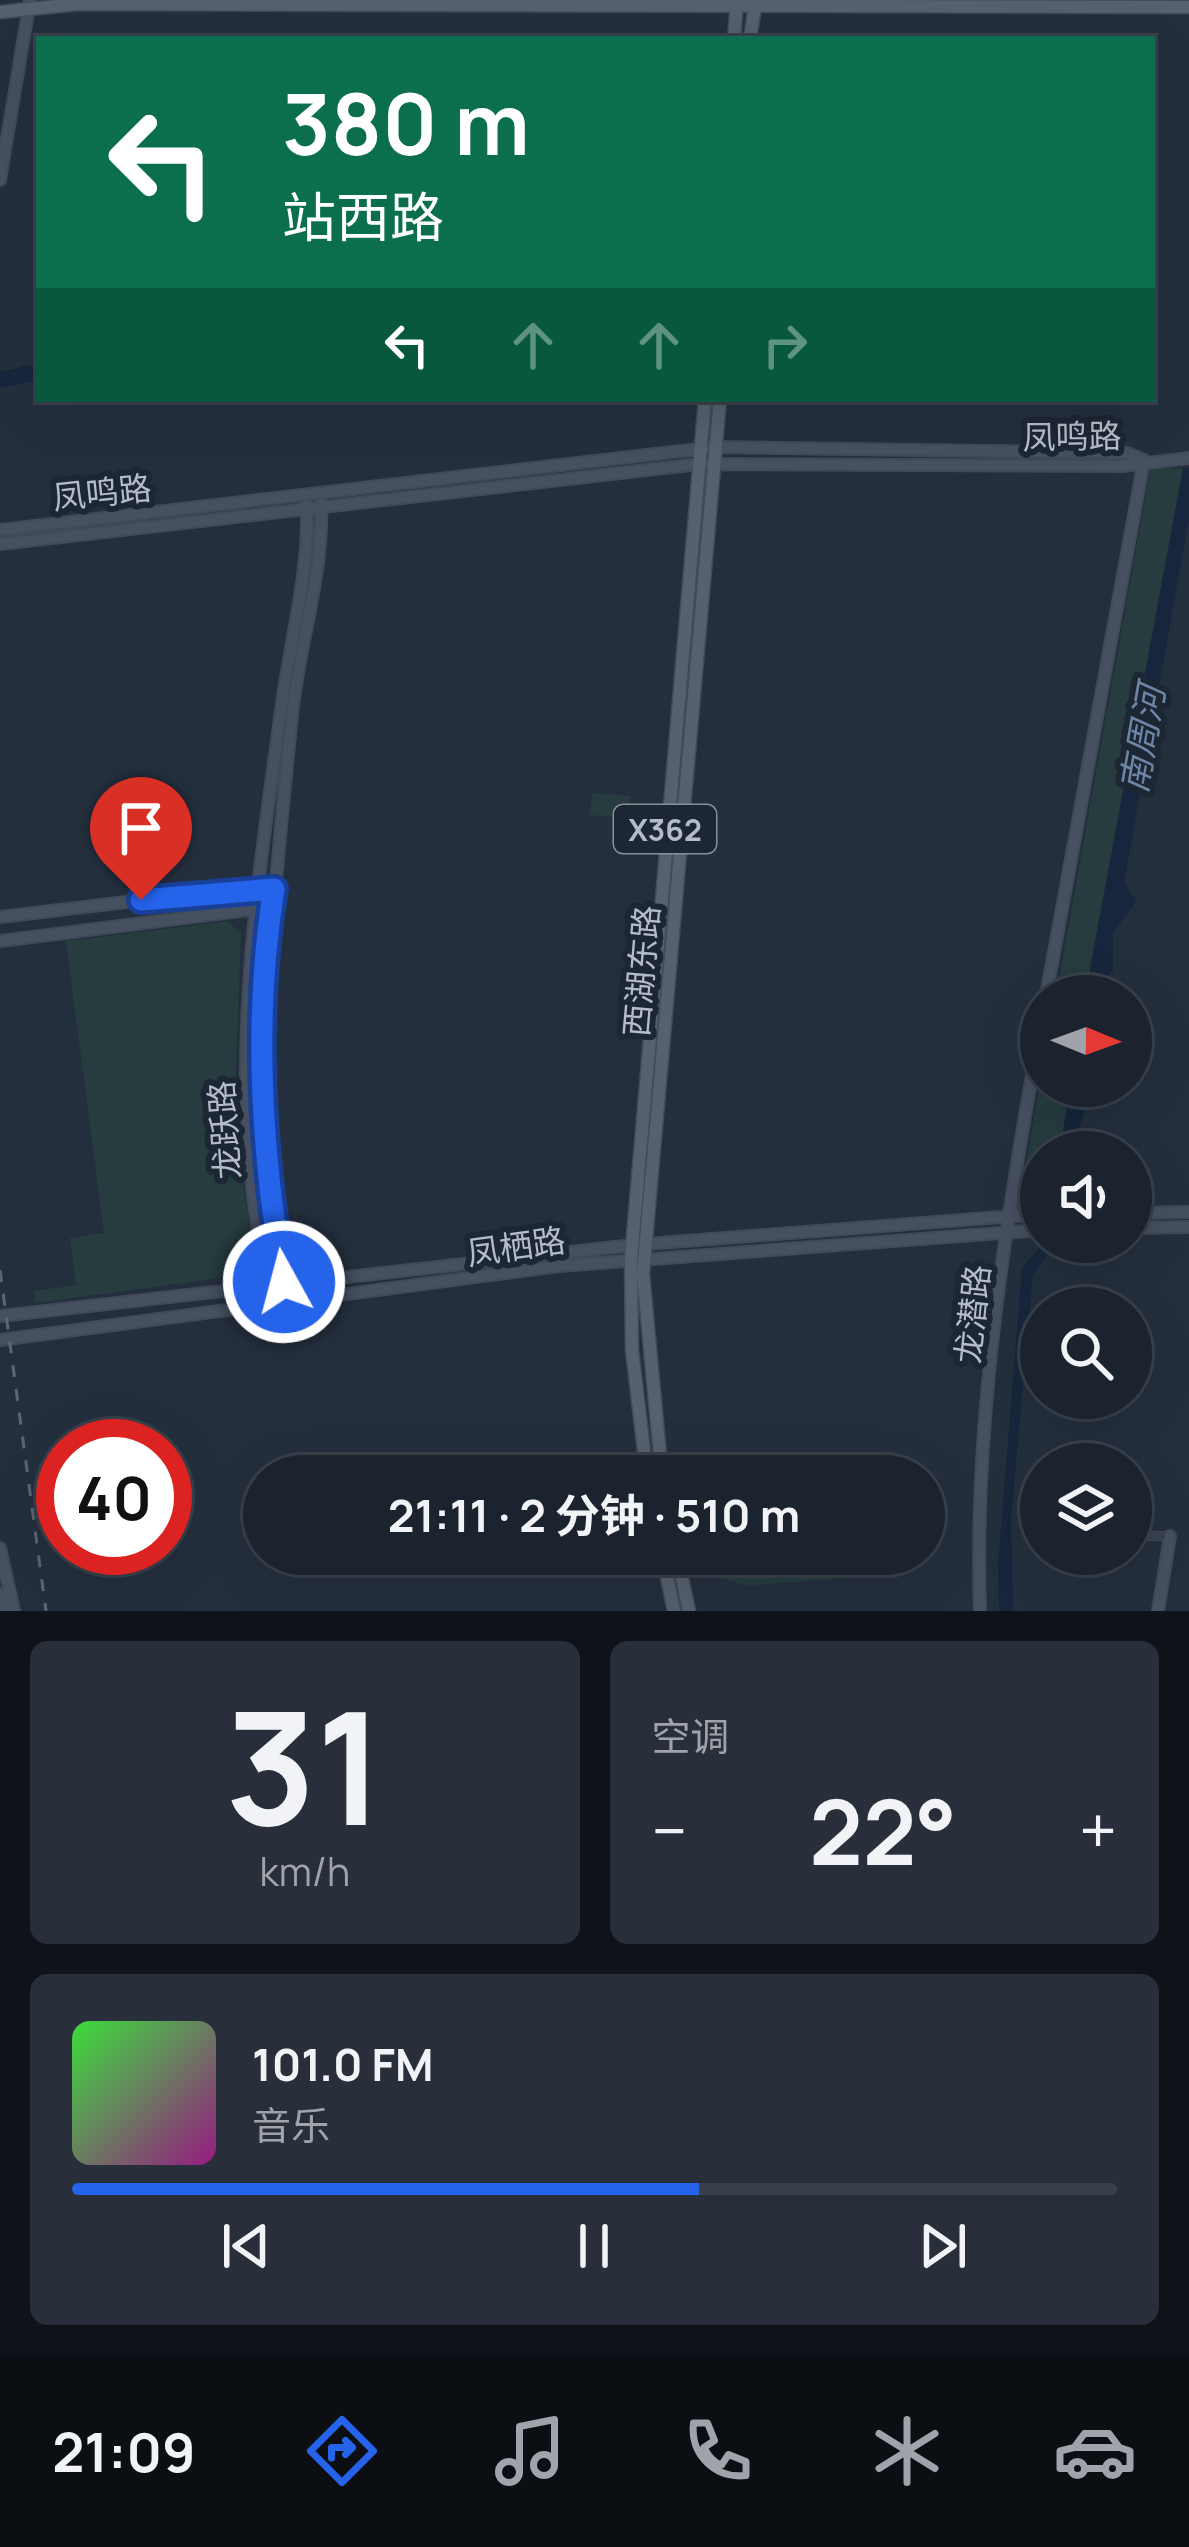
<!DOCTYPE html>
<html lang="zh">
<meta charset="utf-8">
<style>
:root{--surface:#1b232e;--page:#282f3a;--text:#f1f3f6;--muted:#a0a4aa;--line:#39404a;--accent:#2563eb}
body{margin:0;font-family:Manrope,"Noto Sans SC",sans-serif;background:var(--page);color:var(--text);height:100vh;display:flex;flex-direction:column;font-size:45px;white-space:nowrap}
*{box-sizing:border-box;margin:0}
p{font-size:39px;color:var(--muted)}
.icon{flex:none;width:66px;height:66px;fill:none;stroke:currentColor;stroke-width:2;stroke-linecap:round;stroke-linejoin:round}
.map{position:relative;height:1611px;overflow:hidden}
.drawer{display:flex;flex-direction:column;gap:30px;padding:30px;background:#0f1319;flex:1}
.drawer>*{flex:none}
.hud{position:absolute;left:36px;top:36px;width:1119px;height:366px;border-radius:0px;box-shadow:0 12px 48px #0002,0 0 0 3px var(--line);background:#0b6e4f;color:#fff;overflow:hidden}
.needle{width:78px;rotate:91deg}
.buttons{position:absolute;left:1020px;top:975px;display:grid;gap:24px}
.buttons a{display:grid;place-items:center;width:132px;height:132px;border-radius:50%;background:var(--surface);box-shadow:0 12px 48px #0002,0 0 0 3px var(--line);font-size:60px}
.speed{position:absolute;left:36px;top:1419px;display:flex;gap:24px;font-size:60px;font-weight:700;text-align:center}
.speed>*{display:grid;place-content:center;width:156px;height:156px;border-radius:50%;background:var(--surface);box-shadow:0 12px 48px #0002,0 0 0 3px var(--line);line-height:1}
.speed .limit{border:18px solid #d22;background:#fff;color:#111}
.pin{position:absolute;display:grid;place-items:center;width:102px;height:102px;color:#fff;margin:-123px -51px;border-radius:50% 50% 50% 0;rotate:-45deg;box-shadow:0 0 12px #0007}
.pin .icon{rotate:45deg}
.me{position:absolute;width:132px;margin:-66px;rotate:353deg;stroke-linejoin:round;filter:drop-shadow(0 0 9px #0008)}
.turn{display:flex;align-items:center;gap:42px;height:252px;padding:0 48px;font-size:54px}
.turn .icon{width:156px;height:156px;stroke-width:2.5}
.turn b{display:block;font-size:84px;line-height:102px}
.lanes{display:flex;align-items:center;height:114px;padding:0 48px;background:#0003;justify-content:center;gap:60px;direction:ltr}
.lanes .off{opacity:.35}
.big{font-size:90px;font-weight:700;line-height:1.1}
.drawer .card{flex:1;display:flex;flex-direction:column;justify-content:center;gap:18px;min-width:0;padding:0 42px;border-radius:18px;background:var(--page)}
.drawer .dial{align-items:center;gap:0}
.dial b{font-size:156px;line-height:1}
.song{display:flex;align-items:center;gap:36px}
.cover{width:144px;height:144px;border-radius:18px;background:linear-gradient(135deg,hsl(120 70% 55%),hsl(310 70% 35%))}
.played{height:12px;border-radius:6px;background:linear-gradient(90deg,var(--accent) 60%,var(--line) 60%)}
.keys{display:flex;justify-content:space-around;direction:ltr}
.heat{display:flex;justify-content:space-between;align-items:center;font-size:66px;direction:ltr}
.drawer .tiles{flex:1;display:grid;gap:30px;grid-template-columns:1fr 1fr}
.card:last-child{grid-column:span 2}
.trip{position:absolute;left:243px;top:1455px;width:702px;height:120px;border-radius:60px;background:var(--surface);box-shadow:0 12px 48px #0002,0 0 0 3px var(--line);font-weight:700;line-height:120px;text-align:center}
.menu{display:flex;height:192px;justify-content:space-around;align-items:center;background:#0b0e12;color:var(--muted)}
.menu .icon{width:84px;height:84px}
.menu .selected{color:var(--accent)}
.menu b{font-size:54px;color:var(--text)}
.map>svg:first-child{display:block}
.green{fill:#263c3f}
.water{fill:#17263c}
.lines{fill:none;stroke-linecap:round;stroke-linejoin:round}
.street-casing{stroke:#414a57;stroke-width:10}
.secondary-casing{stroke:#414a57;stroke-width:14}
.primary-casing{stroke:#414a57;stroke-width:15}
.street{stroke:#38414e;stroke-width:8}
.secondary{stroke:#465061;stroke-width:10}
.primary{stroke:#56606e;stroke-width:12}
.rail{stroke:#5a6575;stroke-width:3;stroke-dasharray:12 12;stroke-linecap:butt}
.route-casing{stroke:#184099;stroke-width:30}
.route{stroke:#2563eb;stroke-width:21}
.labels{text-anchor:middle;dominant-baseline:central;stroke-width:12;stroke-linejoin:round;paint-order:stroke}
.shield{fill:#1d2633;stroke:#878f9c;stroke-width:3}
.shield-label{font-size:30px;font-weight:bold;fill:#b4bcc9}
.street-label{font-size:33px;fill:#b4bcc9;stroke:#1d2633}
.water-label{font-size:36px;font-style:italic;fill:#6d86a8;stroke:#1d2633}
</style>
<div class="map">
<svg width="1189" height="1611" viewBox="0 0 1189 1611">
<rect width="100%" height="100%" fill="#242f3e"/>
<path class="green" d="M1151,466L1183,469L1085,996H1056Z
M592,793L630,796L628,818L590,815Z
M227,921L241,933L234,1123L257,1273L35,1303L34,1291L76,1285L70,1238L104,1233L66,941Z
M1041,1079V1086H1070L1060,1152H1041V1172L1025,1168Z
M704,1554H873L846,1578L748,1586L721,1578Z"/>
<path class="water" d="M39,363V380L0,388V372Z
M1189,467V518L1124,883L1136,901L1113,933V972L1106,976L1110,996H1085L1183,469Z
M1070,1086H1091L1074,1152H1060Z
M1044,1242H1055L1033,1275L1011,1518L1013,1611H999L998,1564L1022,1268Z"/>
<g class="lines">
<defs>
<path id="street" d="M1029,1536H1041
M1131,1536H1170"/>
<path id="secondary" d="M0,180L30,0
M0,530L716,447L1127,453L1144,460
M0,544L699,464L1123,466L1189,458
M0,917L235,889L259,890
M0,941L271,907
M1046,996L1144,460
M1131,1213L1189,1212
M1131,1228L1189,1227
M269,1285C223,1094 256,895 282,704C289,649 312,557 306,505
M276,1305L284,1281C249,1091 274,904 292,714C299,646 324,572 321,504
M0,1316L633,1245L1041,1214
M0,1340L559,1266L1041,1230
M0,1548L14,1611
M0,1594L4,1611
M980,1611C973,1421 1007,1212 1041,1025
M1158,1611L1170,1536"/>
<path id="primary" d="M0,12L78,4L1189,7
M734,39L737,0
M750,39L756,0
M647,1476L632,1350L631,1259L705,399
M662,1476L643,1274L720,399
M662,1554L674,1611
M677,1554L689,1611"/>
</defs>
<use href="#street" class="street-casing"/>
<use href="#secondary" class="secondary-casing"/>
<use href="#primary" class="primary-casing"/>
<use href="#street" class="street"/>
<use href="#secondary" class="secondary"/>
<use href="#primary" class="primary"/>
<path class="rail" d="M0,1270L46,1611"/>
</g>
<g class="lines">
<defs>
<path id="route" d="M141,900L274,889C253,1016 261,1155 284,1282"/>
</defs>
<use href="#route" class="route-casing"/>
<use href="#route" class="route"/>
</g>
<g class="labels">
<rect class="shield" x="614" y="805" width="102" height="48" rx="9"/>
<g class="shield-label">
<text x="665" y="829">X362</text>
</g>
<g class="street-label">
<text transform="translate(1072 436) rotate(-1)">凤鸣路</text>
<text transform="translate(102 492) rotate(-6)">凤鸣路</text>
<text transform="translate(641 971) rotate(-85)">西湖东路</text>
<text transform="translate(224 1130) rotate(-94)">龙跃路</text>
<text transform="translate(516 1246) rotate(-8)">凤栖路</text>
<text transform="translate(972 1314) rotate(-84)">龙潜路</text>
</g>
<g class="water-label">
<text transform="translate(1142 739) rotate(-80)">南周河</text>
</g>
</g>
</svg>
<div class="buttons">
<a><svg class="needle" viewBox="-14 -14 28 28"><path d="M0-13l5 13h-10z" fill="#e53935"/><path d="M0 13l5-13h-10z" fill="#a0a4aa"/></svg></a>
<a><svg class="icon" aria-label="sound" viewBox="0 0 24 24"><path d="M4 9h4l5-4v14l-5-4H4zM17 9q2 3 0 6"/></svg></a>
<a><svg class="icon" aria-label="search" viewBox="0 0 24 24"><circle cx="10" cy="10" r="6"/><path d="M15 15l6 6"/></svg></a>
<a><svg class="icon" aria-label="layers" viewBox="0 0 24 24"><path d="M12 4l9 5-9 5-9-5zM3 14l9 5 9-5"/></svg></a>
</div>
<div class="speed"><div class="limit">40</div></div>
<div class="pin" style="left:141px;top:900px;background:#d93025"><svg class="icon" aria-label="arrive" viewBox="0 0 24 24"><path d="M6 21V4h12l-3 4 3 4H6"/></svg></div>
<svg class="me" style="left:284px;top:1282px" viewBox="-20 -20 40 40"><circle r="17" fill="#2563eb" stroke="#fff" stroke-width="3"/><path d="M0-11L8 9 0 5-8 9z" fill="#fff"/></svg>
<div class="trip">21:11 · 2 分钟 · 510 m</div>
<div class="hud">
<div class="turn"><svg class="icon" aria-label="left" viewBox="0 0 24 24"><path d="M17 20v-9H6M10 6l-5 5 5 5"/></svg><div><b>380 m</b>站西路</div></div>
<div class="lanes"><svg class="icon" aria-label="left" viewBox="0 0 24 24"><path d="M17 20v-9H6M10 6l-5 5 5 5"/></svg><svg class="icon off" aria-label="ahead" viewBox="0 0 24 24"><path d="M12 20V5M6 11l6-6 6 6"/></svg><svg class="icon off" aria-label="ahead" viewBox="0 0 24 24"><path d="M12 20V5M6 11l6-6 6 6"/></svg><svg class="icon off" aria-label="right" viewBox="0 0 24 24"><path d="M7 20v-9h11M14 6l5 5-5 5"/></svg></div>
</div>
</div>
<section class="drawer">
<div class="tiles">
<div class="card dial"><b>31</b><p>km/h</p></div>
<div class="card"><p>空调</p>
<div class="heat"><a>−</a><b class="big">22°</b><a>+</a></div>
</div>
<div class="card">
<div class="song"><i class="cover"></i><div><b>101.0 FM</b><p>音乐</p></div></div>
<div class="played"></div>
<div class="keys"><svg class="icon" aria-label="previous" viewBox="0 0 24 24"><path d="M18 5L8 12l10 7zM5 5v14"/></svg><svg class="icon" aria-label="pause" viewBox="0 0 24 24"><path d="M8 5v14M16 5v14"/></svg><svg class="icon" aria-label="next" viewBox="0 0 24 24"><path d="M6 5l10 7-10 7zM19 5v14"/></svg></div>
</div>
</div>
</section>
<nav class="menu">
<b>21:09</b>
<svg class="icon selected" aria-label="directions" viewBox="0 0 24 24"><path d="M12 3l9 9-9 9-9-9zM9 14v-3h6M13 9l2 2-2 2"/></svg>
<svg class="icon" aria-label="music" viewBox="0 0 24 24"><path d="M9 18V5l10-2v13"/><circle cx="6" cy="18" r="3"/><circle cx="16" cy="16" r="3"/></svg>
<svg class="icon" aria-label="phone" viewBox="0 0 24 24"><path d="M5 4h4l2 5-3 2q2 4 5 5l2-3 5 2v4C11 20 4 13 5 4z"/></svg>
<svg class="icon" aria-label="climate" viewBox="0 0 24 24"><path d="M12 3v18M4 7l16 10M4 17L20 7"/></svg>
<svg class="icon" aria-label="car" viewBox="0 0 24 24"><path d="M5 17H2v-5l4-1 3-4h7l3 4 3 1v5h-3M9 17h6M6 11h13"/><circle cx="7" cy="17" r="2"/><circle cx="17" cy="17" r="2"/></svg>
</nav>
